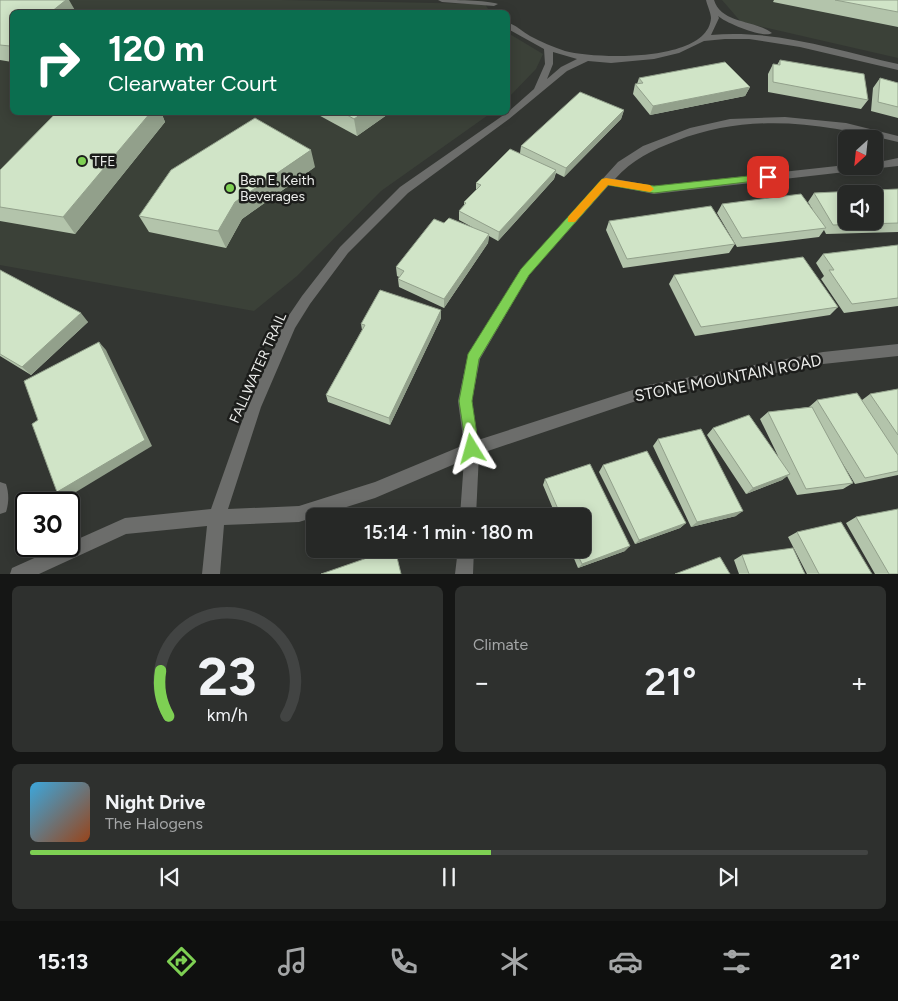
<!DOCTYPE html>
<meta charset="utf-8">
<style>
:root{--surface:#262826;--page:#2e302e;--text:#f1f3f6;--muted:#a4a6a7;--line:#424443;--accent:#7ed053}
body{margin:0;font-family:Figtree,sans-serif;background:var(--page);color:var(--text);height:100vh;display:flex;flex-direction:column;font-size:19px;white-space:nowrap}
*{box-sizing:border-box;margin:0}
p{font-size:16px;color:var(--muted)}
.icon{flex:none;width:28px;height:28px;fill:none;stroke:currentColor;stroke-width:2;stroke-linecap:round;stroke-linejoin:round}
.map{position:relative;height:574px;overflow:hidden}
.side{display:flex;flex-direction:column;gap:12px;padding:12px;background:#151615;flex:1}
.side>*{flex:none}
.banner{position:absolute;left:10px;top:10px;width:500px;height:105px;border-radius:8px;box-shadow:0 2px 12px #0003,0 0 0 1px var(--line);background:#0b6e4f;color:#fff;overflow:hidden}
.needle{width:32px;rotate:207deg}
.tools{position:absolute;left:838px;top:130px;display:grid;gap:10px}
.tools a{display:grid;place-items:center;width:45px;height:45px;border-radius:8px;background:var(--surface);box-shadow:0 2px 12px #0003,0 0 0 1px var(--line);font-size:25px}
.speed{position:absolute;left:15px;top:492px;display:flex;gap:10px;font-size:25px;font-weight:700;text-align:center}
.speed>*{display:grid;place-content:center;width:65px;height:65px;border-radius:50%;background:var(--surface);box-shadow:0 2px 12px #0003,0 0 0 1px var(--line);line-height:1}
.speed .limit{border:2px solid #111;border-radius:8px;background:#fff;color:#111}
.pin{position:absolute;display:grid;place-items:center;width:42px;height:42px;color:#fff;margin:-21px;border-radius:10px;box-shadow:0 2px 8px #0006}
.me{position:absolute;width:55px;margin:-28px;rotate:352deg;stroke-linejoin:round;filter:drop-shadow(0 0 4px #0008)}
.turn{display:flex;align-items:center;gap:18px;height:105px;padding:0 15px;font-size:22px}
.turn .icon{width:65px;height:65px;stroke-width:2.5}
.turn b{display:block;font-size:35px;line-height:42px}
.big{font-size:38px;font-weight:600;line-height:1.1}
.side .card{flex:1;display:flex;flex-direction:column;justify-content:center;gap:8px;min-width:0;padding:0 18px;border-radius:8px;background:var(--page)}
.side .dial{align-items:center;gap:0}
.dial svg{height:130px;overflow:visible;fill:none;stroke:var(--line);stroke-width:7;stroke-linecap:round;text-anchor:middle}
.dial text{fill:var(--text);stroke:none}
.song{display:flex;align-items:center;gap:15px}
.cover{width:60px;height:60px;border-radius:8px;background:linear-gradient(135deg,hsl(200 70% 55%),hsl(20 70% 35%))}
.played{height:5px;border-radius:2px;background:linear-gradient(90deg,var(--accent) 55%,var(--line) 55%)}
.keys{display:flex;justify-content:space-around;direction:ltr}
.heat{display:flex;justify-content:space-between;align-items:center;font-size:28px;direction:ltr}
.side .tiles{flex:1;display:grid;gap:12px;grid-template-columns:1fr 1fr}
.card:last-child{grid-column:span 2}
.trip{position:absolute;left:306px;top:508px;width:285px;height:50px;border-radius:8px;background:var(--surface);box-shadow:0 2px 12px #0003,0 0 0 1px var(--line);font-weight:600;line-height:50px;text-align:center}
.dock{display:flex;height:80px;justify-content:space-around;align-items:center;background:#0f100f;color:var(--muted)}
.dock .icon{width:35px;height:35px}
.dock .selected{color:var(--accent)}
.dock b{font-size:22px;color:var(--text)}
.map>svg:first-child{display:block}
.built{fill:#3b4138}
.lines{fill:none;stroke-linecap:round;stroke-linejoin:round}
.street{fill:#6c6d6b;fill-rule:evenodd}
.wall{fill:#b3c4ab}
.shaded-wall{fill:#92a08b}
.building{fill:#d0e4c7;stroke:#92a08b;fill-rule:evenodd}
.route{fill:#7ed053;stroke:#528736}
.slow{fill:#f59e0b}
.poi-dot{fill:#7ed053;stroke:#1c1d1b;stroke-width:2}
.labels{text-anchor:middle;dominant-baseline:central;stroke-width:5;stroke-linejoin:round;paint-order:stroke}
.poi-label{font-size:14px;fill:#ecedeb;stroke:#1c1d1b;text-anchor:start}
.street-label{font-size:14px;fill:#ecedeb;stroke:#1c1d1b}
.near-street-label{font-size:16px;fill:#ecedeb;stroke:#1c1d1b}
</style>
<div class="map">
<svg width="898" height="574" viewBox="0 0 898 574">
<rect width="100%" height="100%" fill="#333632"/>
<path class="built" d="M0,0H282L485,4L490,12H12V112L491,113L381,191L297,276L254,311L0,265Z
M722,0H898V58L741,22Z
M508,33L543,54L536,69L508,98Z"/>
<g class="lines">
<path class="street" d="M438,0C452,0 487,0 498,4L494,6L442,2Z
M706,0H714C721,24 756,20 772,33C764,39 726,23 718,16L719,18L711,35C774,29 837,50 898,64V70L800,47L749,39H725L704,41L679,53L654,59L611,63L588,61L567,71L509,119L408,193L348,253L310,304L295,328L261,407L228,509L299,506L375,482L464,445L458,401L468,354L521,269L618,162L643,146L690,128L730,119L785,117L846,123L898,136V142C823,123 750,112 676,141C652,150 632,160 615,179L654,186L846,165L874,166V163L898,158V166L654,194L609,185L529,275L480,359L472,401L478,440L648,385L823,352L898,344V356L823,364L648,397L479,454L476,516H460L464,460L375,498L299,522L224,525L220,574H202L207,526L126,534L39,574H10L12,568L61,546H69V543L125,518L211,509L247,407L285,321L302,296L340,247L400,187L508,112L534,89L545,64L544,49L508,29V23C515,24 523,32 530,36C541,42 553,47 565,51C595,59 708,63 711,18C711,13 707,5 706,0ZM553,52L577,59L561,67L547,79L553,64Z
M0,482L6,484C9,493 9,503 6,512L0,514Z
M458,549H474L473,574H455Z"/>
</g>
<path class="wall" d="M0,0L12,12V62L0,60Z
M774,0H898V27L773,2Z
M780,60L868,100L861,109L768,92V74L773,64L777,65Z
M639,78L750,87L745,96L650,115L633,94L635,84H637Z
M880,78L898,83V118L871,111L873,88Z
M624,110L621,119L564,177L556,173L554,179L498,241L489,236L488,243L444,308L399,287L398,279L399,277L397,276L396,267L444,223L472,227L459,220V211L464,206V202L476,190V183L520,153L521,146Z
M57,112H161L165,122L75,234L0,221V170Z
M313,112H391L357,136Z
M315,167L242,219L226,248L149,232L139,216Z
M898,189V232L826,234L824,230L819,237L737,247L717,213L722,204L813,210L808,202L814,193Z
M609,221L735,244L729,253L623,268L606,230Z
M898,245V306L844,313L821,279L824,276L816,263L823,254Z
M0,270L88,322L31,375L0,356Z
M674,275L838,307L830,315L695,336L669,284Z
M441,318L390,425L328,402L326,395L362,330L361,324Z
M898,389V475L855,484L834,449L853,483L843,489L797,495L787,476L782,480L746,494L707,435L713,428L778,456L760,419L768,412L809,407L817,400H862L870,394Z
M658,439L736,516L691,527L653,446Z
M603,465L686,523L680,528L635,544L599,472Z
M545,479L625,551L578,568L570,549H582V516H556L543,485Z
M856,517L898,574H875L846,523Z
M797,532L872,574H807L788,537Z
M742,555L805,574H739L734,560Z"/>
<path class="shaded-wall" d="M66,0H69L76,12H51Z
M750,87L745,96L650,115L653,106Z
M624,110L621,119L564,177L566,168Z
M151,112H161L165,122L75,234L63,217Z
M364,112H391L357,136L354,119Z
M311,150L315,167L242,219L226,248L218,231L235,202Z
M556,170L554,179L498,241L499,232Z
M489,234L488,243L444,308V299Z
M441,310V318L390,425L389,418Z
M81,313L88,322L31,375L22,367Z
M99,342L106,350L152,446L66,498L57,492Z
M790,474L782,480L746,494L753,488Z
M743,511L736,516L691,527L697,522Z
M686,523L680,528L635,544L639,540Z
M630,546L625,551L578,568L582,564Z"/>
<path class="building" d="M0,0H66L51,12H12V44L10,46L0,45Z
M835,0H898V12Z
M780,60L864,74L868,100L773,82V64L780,65Z
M725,62L750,87L653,106L635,84L643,83L639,78Z
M880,78L898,83V107L878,102Z
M580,92L624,110L566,168L521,146Z
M57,112H151L63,217L0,207V170Z
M342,112H364L354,119Z
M255,118L311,150L235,202L218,231L139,216L171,170Z
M510,149L556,170L499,232L459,211L466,203L464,202L481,185L476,183Z
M898,189V223L833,225L814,193ZM846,194H874V221H846Z
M801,194L826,228L742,238L722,204L761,199Z
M711,206L735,244L627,259L609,221Z
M449,218L489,234L444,299L398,279L404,271L396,267L434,219L444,223Z
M898,245V298L852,304L829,270H834L823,254Z
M803,257L838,307L701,327L674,275Z
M0,270L81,313L22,367L0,354Z
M380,290L441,310L389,418L326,395L365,325L361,324Z
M99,342L145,440L57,492L32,424L38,420L24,381Z
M898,389V435L870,394Z
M857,393L898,455V471L865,478L817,400Z
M812,407L853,483L806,489L768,412Z
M749,415L790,474L753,488L713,428Z
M701,429L743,511L697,522L658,439Z
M647,451L686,523L639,540L603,465Z
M590,464L630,546L582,564L575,549H582V516H561L545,479Z
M898,509V574H889L856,517Z
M841,522L872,574H819L797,532Z
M793,548L805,574H749L742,555Z
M393,549H395L401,574H321Z
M720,557L730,574H675Z"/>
<path class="route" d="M768,174L772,175V179L654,193L608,185L529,275L479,359L472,401L479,449L477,454L472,456L467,454L459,401L468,354L521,269L602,179L654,186Z"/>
<path class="slow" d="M606,178L650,185L654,189L650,192L608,185L575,222H568V217L602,179Z"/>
<g class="poi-dot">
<circle cx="82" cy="161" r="5"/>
<circle cx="230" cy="188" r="5"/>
</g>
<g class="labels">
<g class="poi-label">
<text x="92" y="161">TFE</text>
<text x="240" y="180">Ben E. Keith<tspan x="240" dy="16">Beverages</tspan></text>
</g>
<g class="street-label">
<text transform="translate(258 368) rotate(-66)">FALLWATER TRAIL</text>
</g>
<g class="near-street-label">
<text transform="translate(728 378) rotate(-11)">STONE MOUNTAIN ROAD</text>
</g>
</g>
</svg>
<div class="tools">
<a><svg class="needle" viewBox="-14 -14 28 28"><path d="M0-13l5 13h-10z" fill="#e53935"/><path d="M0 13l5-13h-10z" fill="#a4a6a7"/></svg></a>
<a><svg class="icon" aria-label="sound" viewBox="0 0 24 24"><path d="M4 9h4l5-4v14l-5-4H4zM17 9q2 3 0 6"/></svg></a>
</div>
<div class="speed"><div class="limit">30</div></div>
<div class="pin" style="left:768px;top:177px;background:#d93025"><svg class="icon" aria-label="arrive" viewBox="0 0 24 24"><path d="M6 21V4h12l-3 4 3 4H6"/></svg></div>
<svg class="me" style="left:472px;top:449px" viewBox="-20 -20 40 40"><path d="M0-17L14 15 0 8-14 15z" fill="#7ed053" stroke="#fff" stroke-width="4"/></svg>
<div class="trip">15:14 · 1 min · 180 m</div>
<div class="banner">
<div class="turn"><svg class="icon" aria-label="right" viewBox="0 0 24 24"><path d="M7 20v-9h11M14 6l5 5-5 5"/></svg><div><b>120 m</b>Clearwater Court</div></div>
</div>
</div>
<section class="side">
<div class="tiles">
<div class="card dial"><svg viewBox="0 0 100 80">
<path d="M14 69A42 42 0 1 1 86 69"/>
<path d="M14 69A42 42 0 0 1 9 41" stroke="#7ed053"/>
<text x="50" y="56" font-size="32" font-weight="700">23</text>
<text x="50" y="72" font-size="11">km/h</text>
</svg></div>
<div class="card"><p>Climate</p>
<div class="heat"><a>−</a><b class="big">21°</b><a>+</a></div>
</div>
<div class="card">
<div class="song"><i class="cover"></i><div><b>Night Drive</b><p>The Halogens</p></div></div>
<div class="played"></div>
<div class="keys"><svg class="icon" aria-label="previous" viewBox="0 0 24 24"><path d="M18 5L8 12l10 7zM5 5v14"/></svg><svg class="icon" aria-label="pause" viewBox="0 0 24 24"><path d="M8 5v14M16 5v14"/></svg><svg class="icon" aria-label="next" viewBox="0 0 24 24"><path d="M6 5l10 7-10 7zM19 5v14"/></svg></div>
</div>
</div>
</section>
<nav class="dock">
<b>15:13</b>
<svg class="icon selected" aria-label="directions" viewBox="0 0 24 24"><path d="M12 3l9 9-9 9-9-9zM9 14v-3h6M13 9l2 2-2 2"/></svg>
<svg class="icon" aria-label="music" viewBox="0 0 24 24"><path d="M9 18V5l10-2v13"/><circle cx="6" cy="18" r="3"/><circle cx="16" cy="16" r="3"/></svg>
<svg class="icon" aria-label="phone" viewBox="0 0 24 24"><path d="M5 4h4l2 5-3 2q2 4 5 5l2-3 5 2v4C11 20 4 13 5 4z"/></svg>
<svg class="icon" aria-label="climate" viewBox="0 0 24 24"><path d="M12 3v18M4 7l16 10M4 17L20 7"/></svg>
<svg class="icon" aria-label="car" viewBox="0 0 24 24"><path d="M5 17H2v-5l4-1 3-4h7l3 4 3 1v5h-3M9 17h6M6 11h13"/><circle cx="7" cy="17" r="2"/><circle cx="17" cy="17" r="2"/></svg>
<svg class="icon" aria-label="filters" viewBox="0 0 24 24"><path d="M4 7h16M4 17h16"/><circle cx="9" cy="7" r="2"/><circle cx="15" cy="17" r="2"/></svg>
<b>21°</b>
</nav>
